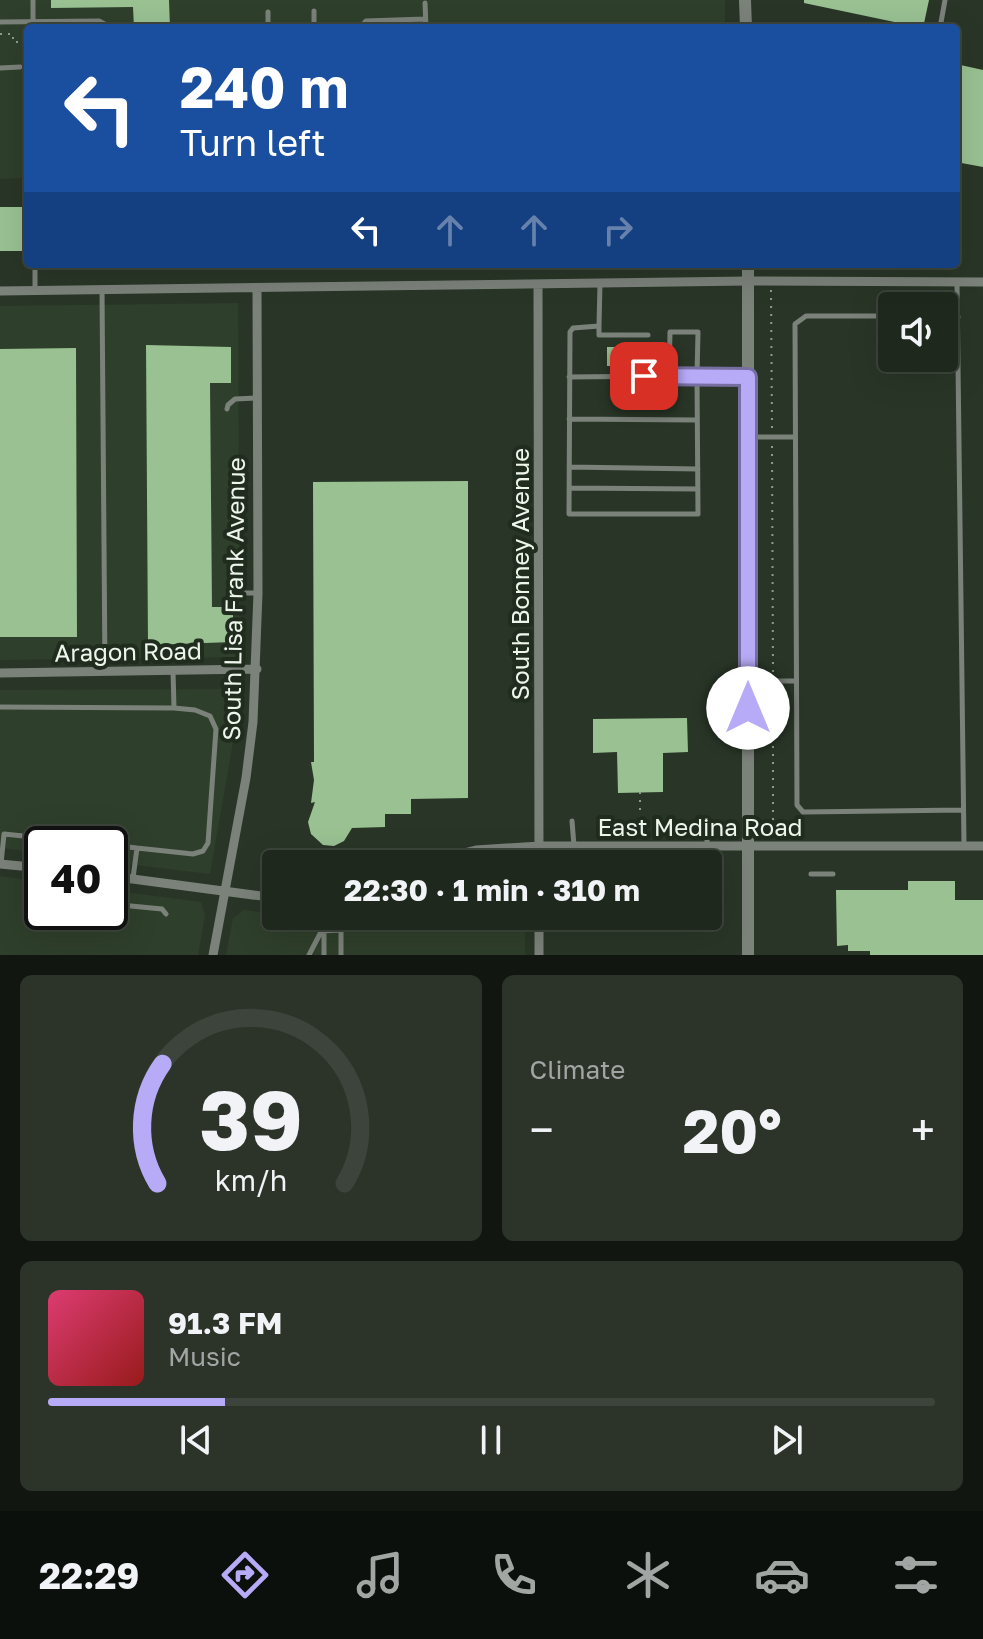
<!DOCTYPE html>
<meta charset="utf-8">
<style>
:root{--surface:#1f281d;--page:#2c342a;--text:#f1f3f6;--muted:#a1a6a4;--line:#3c443b;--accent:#b7abf8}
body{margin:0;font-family:"Golos Text",sans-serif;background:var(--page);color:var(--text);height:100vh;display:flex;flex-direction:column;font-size:30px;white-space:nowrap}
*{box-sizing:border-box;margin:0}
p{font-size:26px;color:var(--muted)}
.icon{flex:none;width:44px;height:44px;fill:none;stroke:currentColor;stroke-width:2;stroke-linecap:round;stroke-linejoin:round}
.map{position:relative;height:955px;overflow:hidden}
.details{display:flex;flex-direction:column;gap:20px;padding:20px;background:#111610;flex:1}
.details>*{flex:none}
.hud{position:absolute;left:24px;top:24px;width:936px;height:244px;border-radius:8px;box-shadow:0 8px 32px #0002,0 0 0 2px var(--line);background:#1a4fa0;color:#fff;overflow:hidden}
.buttons{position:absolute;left:878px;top:292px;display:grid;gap:16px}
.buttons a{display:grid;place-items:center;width:80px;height:80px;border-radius:8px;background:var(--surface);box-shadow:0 8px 32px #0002,0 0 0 2px var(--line);font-size:40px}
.speed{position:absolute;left:24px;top:826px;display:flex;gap:16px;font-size:40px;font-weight:700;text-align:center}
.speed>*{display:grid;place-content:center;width:104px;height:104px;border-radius:50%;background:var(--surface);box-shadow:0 8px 32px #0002,0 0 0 2px var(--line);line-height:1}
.speed .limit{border:4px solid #111;border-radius:12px;background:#fff;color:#111}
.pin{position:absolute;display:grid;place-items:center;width:68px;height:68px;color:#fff;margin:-34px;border-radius:16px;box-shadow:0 4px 12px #0006}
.me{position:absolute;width:88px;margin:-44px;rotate:0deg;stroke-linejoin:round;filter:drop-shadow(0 0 6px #0008)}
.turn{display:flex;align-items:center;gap:28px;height:168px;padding:0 24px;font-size:36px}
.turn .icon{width:104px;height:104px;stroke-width:2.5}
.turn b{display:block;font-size:56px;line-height:68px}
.lanes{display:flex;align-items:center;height:76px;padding:0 24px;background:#0003;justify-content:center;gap:40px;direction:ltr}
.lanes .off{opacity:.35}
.big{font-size:60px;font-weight:700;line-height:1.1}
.details .card{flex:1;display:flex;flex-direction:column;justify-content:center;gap:12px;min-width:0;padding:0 28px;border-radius:12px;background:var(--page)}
.details .dial{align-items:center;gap:0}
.dial svg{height:208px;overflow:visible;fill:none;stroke:var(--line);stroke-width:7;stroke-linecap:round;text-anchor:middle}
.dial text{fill:var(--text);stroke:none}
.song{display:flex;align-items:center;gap:24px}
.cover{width:96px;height:96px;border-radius:12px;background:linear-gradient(135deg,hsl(340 70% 55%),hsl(0 70% 35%))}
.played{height:8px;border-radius:4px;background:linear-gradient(90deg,var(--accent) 20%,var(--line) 20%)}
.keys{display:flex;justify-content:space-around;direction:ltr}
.heat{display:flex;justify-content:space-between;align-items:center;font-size:44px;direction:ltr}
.details .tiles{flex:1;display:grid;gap:20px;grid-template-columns:1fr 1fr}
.card:last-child{grid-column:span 2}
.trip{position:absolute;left:262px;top:850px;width:460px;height:80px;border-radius:8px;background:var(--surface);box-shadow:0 8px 32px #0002,0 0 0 2px var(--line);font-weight:700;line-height:80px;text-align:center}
.menu{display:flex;height:128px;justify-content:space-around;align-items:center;background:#0c100c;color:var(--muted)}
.menu .icon{width:56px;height:56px}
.menu .current{color:var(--accent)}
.menu b{font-size:36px;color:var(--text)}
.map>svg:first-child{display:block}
.built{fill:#2e3f2b}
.building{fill:#99c192}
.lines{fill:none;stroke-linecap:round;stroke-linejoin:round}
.path{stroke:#8f9a8d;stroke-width:2;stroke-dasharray:2 6;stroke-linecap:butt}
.service{stroke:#7b827a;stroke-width:5}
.minor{stroke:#7b827a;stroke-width:9}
.tertiary{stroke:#7b827a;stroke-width:12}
.route-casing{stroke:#776fa1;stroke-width:20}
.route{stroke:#b7abf8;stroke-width:14}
.labels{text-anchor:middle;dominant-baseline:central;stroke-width:8;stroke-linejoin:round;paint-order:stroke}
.street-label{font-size:24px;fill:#eef6ec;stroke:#202c1e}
</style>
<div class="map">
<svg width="983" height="955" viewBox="0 0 983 955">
<rect width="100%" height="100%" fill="#293627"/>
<path class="built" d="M0,0H725V28H28V178L0,179Z
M238,303L240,657L0,660V306Z
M235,689L239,708L210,874L110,862V844H42V853L0,848V690Z
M0,876L42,882V912H110V890L201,902L205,915L198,955H0Z
M244,910L276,914V916H525V955H226L233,918Z"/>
<path class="building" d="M51,0H169L170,28H134L133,7L51,8Z
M804,0H929L923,28L804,3Z
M956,64L983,70V167L956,162Z
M0,207H25L26,251H0Z
M146,345L231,347V383H210L212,607H233V642L148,645Z
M607,347H654V367L607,366Z
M76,348L77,637H0V349Z
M468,481V798L411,799V814H385V827L352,828L344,841L334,846L323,845L311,834L308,822L315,802L311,803L314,780L311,762H314L313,482Z
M687,718L688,752L663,753V792L618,793L617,752L593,753V719Z
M908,881H955V900H983V955H870V951H848V945L837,946L836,890H908Z"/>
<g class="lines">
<path class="path" d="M0,34H13V42H28
M771,290L772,428
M772,446L773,672
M773,690V836
M640,792V837"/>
<path class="service" d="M33,0V21
M425,3L426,28
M314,11V28
M268,12V28
M0,22L99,21L112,28
M746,27L780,28
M360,28L366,21L425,19
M940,28L945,0
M0,68L20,67
M600,283L599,326L573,328L570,332L569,514H698L697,376L747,377
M957,283L964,845
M35,290V267L39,264
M102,290L105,671
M892,316H806L795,324L797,805L803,812L963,810
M944,317H958
M599,326V335H648
M670,332H698L697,376H669Z
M569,377L669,376
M227,409L228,405L235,399L256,398
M569,419L697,420
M748,437H795
M569,467L698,469
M569,488L698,489
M229,593H257
M173,671L174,708
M749,681H796
M0,707L174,708L195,710L210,716L216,729L208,843L203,851L193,854L137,848
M572,821L574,846
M110,845L137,848L133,878
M707,846V820
M1,864L4,834L100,844
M811,874H833
M110,904L162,909L166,914
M324,916V955
M341,930V955
M321,931L341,930L361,916
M309,955L322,930"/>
<path class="minor" d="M538,284L539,864
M0,291L748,281L983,282
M0,673L257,669
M0,864L42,868
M419,864L476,850L540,846H983
M110,876L276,898
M213,955L246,778L253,722L258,593L257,288
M539,955V916"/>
<path class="tertiary" d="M745,0L746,28
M748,955V264"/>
</g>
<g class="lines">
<defs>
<path id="route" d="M644,376L748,377V708"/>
</defs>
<use href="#route" class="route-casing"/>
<use href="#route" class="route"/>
</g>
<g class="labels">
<g class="street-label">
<text transform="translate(519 574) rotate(-90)">South Bonney Avenue</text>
<text transform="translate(233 599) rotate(-89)">South Lisa Frank Avenue</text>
<text transform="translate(128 651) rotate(-1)">Aragon Road</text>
<text x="700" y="826">East Medina Road</text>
</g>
</g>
</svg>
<div class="buttons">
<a><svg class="icon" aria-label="sound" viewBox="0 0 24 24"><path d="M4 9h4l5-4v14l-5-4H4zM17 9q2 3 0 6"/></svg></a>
</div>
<div class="speed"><div class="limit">40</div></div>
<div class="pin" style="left:644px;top:376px;background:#d93025"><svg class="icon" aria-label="arrive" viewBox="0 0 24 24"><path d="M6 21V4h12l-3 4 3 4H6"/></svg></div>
<svg class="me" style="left:748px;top:708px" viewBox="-20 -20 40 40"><circle r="19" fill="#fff"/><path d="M0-13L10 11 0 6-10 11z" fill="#b7abf8"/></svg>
<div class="trip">22:30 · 1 min · 310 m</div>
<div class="hud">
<div class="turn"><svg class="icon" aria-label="left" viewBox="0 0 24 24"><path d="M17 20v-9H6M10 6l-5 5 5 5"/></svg><div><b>240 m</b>Turn left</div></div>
<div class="lanes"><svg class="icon" aria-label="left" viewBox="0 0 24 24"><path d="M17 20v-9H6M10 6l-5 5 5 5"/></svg><svg class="icon off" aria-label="ahead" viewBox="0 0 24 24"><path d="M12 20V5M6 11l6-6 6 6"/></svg><svg class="icon off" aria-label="ahead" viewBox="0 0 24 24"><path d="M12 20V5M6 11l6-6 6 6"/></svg><svg class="icon off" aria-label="right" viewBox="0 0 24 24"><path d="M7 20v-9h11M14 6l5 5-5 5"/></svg></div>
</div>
</div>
<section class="details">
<div class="tiles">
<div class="card dial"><svg viewBox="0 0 100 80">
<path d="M14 69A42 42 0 1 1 86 69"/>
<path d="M14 69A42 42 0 0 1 16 23" stroke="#b7abf8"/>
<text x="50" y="56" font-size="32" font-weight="700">39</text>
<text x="50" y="72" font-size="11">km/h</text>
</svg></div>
<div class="card"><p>Climate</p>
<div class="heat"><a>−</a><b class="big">20°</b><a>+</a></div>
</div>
<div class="card">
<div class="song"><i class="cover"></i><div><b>91.3 FM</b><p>Music</p></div></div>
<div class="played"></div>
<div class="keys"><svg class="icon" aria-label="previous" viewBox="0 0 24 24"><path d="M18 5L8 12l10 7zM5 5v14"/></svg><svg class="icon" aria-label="pause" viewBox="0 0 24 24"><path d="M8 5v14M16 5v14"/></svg><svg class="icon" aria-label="next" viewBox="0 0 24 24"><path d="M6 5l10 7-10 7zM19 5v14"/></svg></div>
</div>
</div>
</section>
<nav class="menu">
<b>22:29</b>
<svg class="icon current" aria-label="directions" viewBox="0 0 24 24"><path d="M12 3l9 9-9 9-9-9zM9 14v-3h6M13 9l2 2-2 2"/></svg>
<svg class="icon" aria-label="music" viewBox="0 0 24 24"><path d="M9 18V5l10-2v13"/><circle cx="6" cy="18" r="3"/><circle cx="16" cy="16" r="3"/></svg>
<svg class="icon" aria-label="phone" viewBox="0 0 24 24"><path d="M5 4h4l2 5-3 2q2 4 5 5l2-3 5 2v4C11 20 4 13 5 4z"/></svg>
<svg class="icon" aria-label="climate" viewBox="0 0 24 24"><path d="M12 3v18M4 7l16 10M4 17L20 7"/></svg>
<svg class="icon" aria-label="car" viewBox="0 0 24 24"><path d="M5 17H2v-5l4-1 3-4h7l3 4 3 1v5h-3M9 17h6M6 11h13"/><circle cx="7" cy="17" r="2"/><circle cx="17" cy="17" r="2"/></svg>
<svg class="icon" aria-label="filters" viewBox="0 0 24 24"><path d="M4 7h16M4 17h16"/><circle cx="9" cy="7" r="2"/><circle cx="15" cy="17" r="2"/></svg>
</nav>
